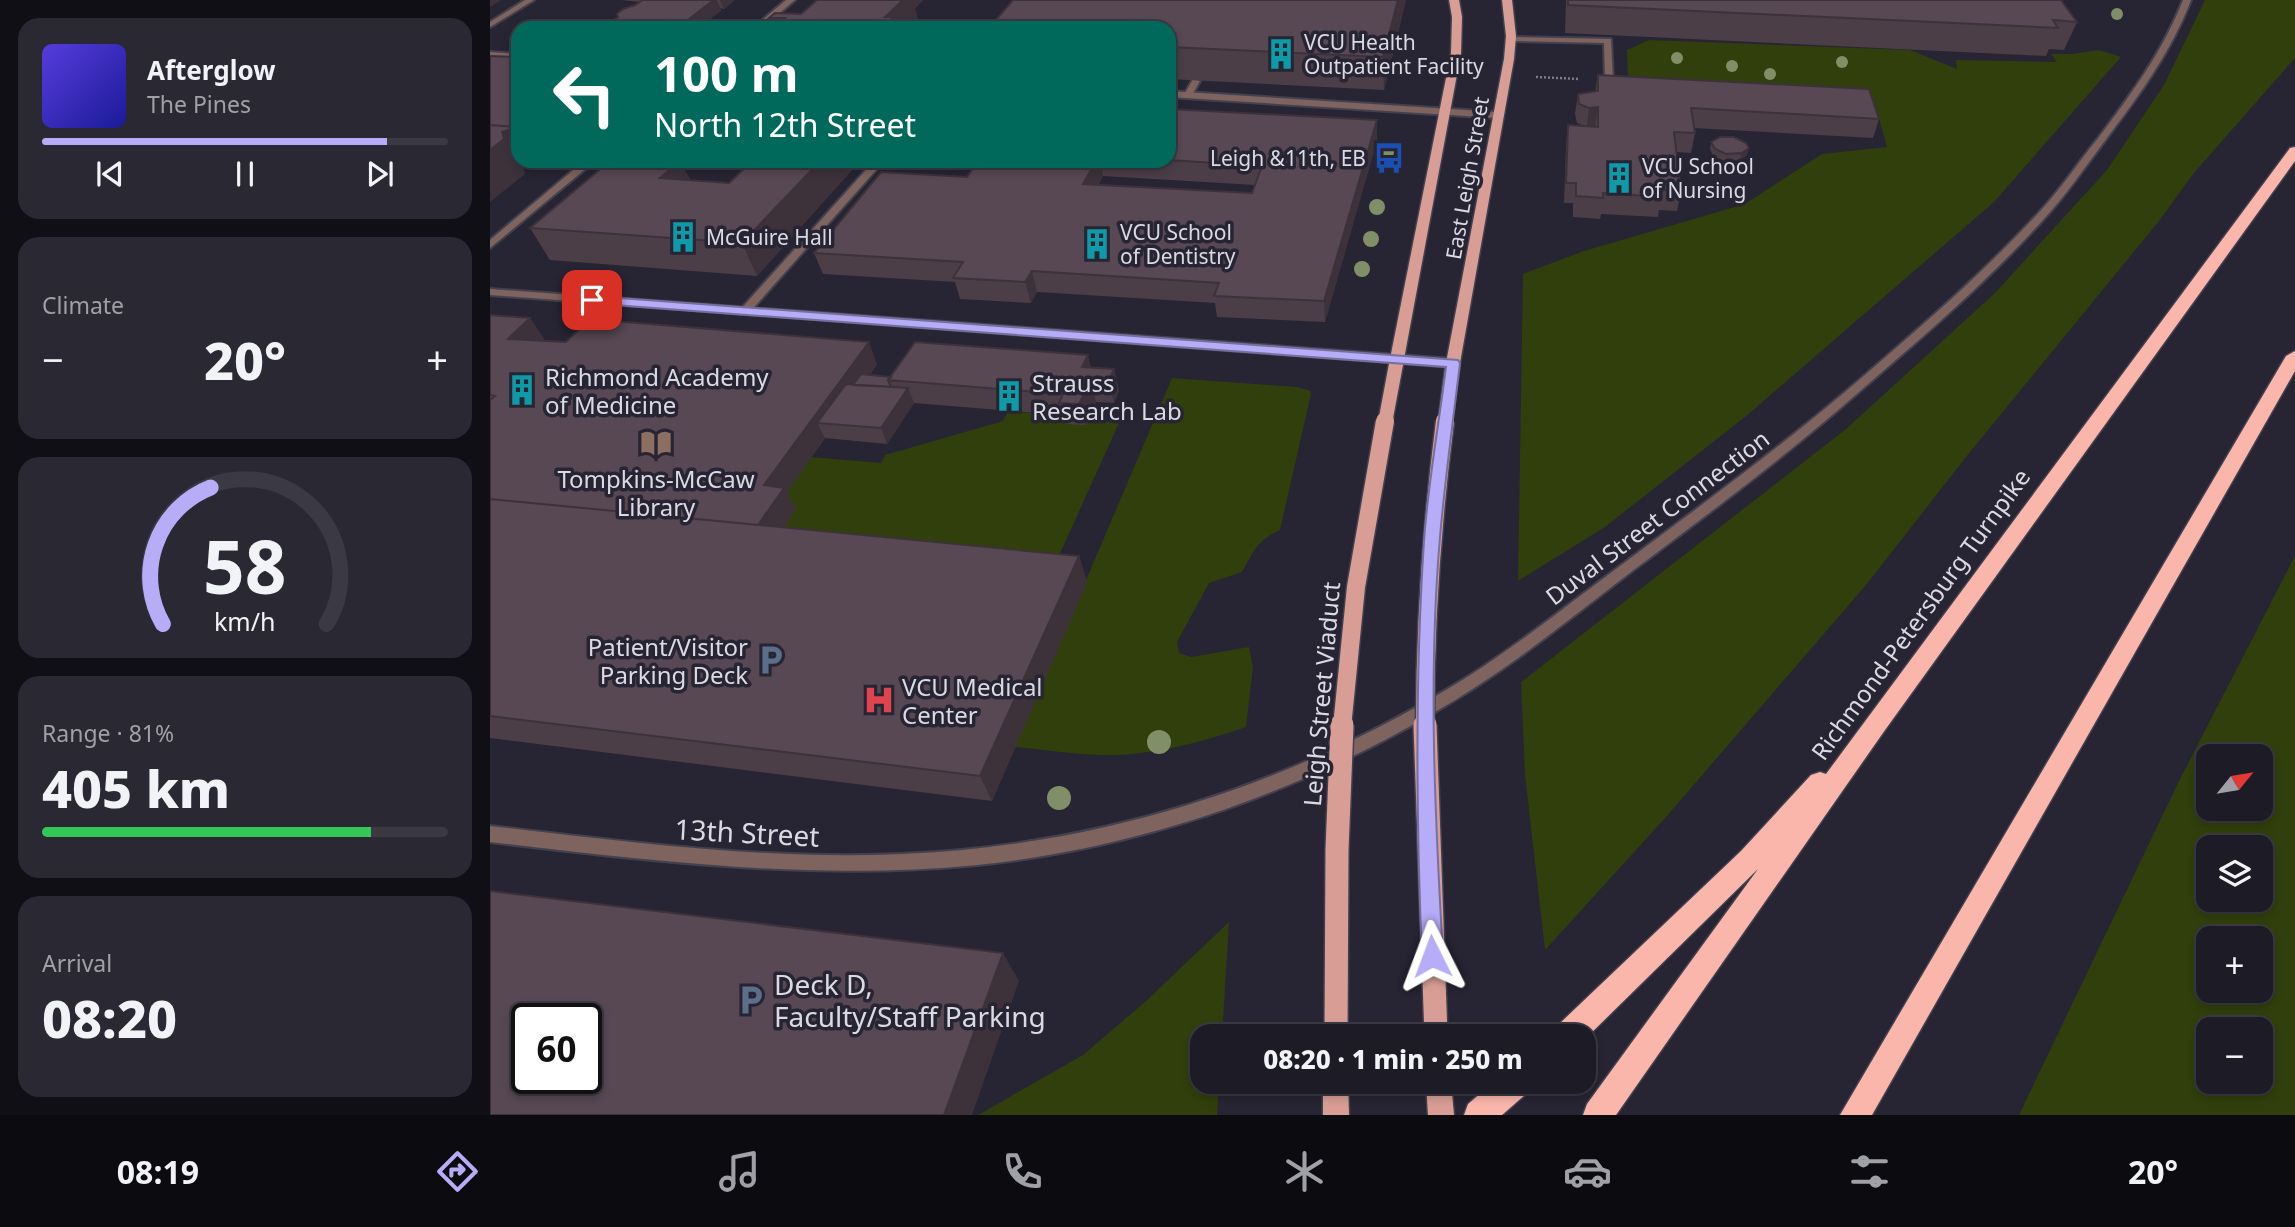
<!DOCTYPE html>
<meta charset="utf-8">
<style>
:root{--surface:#1d1b26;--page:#2a2832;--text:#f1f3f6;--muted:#a0a1a7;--line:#3b3943;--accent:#b6acf8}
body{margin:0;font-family:"Noto Sans",sans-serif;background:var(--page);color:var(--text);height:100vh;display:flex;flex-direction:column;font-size:26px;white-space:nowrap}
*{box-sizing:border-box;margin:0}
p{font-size:23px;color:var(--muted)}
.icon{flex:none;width:38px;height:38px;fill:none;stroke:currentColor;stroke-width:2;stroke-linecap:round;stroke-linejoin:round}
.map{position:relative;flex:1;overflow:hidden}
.side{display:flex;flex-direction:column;gap:18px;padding:18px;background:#100f15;width:490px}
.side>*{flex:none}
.banner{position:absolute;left:21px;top:21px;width:665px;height:147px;border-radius:21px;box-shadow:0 4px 10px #0003,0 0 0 2px var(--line);background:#00695c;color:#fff;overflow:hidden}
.needle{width:46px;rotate:60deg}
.buttons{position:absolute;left:1706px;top:744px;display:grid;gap:14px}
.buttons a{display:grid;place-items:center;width:77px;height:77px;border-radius:14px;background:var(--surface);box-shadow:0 4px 10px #0003,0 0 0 2px var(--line);font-size:35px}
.speed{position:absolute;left:21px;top:1003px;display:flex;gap:14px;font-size:35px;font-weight:700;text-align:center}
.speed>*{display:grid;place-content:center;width:91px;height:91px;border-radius:50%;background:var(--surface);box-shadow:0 4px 10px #0003,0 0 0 2px var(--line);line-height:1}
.speed .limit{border:4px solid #111;border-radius:10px;background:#fff;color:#111}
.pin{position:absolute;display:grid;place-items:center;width:60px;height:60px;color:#fff;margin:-30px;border-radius:14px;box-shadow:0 4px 10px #0006}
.me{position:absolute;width:77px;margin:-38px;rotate:357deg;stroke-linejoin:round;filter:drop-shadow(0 0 5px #0008)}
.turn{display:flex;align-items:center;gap:24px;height:147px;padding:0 28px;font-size:32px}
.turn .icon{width:91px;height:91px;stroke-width:2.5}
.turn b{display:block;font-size:49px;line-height:60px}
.big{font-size:52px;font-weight:800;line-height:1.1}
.side .card{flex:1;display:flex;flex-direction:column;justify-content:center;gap:10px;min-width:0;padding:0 24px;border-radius:21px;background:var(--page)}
.side .dial{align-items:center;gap:0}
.dial svg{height:182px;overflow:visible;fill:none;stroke:var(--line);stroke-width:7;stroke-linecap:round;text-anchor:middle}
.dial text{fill:var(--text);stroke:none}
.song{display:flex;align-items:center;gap:21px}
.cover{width:84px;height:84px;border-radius:10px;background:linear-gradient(135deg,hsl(250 70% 55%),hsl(240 70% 35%))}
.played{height:7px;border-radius:4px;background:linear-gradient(90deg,var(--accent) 85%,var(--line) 85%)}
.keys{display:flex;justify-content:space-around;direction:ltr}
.heat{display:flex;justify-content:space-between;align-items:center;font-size:38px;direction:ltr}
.charge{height:10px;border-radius:5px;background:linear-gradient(90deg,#34c759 81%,var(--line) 0)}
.trip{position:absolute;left:700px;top:1024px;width:406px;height:70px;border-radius:21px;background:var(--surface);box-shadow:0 4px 10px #0003,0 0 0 2px var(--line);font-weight:800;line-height:70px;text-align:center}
.menu{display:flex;height:112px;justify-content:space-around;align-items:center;background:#0c0b0f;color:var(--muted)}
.menu .icon{width:49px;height:49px}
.menu .on{color:var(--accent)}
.menu b{font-size:32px;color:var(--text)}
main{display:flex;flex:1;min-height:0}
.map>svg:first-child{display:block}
.green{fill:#303f0c;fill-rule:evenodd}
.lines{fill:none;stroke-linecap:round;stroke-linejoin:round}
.service-casing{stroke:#44414f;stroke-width:4}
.minor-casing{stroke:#44414f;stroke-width:4}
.tertiary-casing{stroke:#44414f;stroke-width:4}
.primary-casing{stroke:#44414f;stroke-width:3}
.motorway-casing{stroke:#44414f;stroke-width:3}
.path{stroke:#7f7d89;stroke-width:2.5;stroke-dasharray:2 2;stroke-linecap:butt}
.service{fill:#7f635e;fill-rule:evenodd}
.minor{fill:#7f635e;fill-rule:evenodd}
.tertiary{fill:#7f635e;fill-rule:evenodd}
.primary{fill:#d89e95;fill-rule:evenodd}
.motorway{fill:#fbb6ab;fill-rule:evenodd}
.primary-bridge-far2-casing{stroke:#44414f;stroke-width:17;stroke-linecap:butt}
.primary-bridge-far1-casing{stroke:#44414f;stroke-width:21;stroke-linecap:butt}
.primary-bridge-casing{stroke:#44414f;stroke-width:26;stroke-linecap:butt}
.primary-bridge-far2{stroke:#d89e95;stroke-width:14}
.primary-bridge-far1{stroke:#d89e95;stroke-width:18}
.primary-bridge{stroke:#d89e95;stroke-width:23}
.tree{fill:#808f68}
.wall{fill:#4b3e47;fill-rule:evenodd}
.shaded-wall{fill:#3d323a}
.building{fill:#574853;stroke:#3d323a;stroke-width:2;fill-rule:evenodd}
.route{fill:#b6acf8;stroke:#7670a1;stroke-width:2}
.labels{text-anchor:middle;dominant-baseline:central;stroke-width:7;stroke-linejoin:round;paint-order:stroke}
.far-poi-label{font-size:21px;fill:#dbdae3;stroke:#272433;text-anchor:start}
.far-street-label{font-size:21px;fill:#dbdae3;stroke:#272433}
.poi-label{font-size:24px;fill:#dbdae3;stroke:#272433;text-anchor:start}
.street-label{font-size:24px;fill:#dbdae3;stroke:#272433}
.near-street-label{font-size:28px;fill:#dbdae3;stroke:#272433}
.near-poi-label{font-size:28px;fill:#dbdae3;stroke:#272433;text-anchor:start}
</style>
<main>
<section class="side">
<div class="card">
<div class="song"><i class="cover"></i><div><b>Afterglow</b><p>The Pines</p></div></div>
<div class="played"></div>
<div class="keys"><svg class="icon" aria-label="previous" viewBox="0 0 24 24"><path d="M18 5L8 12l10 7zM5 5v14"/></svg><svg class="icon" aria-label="pause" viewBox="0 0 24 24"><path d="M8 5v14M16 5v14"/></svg><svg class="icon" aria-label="next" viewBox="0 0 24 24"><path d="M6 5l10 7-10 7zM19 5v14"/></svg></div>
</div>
<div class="card"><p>Climate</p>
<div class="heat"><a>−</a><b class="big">20°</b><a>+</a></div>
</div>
<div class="card dial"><svg viewBox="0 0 100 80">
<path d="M14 69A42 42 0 1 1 86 69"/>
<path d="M14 69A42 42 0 0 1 35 9" stroke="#b6acf8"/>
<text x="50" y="56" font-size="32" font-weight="700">58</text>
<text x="50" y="72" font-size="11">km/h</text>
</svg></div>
<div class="card"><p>Range · 81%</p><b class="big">405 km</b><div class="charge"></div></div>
<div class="card"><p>Arrival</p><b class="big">08:20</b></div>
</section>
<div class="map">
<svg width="1805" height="1115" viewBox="0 0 1805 1115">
<rect width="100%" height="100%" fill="#272433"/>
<path class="green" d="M1715,0H1805V58L1703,174L1669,221L1476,457L1376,585L1176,817L1055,950L1035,775L1031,682L1356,429L1505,293L1617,170L1674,85Z
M1159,40L1420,50L1467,69L1466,60L1567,62L1561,54H1582L1609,50L1631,57L1504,202L1255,417L1115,527L1028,581L1033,274L1094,251L1255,204L1332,154L1397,147L1386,108L1105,94L1106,81L1138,82L1137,50Z
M682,378L806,387L819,390L821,394L790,530C765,542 765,550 752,572L719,583L687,642L689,653L701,657L759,647L763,667L756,727C721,739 686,749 650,753C609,759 566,751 525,747Z
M518,411L579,416L594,425L597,420L629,423L559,578L278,550L286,507L321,457L391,463L395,455L513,421Z
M1805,556V1115H1529L1689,781ZM1771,756V808H1718V756ZM1771,847V900H1718V847ZM1771,938V990H1718V938ZM1771,1029V1082H1718V1029Z
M739,922L732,1036H712V1082H729L727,1115H488L593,1055L656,1001Z"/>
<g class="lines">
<defs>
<path id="service" d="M35,0H44L0,27V22Z
M1018,37L1121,39L1123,80L1119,83L1115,80L1114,43L1021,41H1018Z
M679,77L684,79L679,84Z
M703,79L710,81L701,97H695L694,95Z
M384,161H394L258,314H250V310Z"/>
<path id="minor" d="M296,0H305L272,28H263Z
M94,161H105L0,248V240Z
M0,289L963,359L969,363L963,367L0,295Z"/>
<path id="tertiary" d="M1693,0H1701C1681,52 1650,94 1617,138C1598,163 1581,188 1561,211C1503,277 1435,335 1369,392C1297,455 1221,512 1145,569C1091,610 1039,653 981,690C834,784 661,847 487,865C324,881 162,861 0,842V826C137,842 274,860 412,854C609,846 798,786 966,684C1026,647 1081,602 1138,560C1213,504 1289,448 1361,387C1427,330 1494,273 1553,208C1573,186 1590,160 1609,137C1642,93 1673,51 1693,0Z
M0,52L28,54V58L0,56Z
M679,91L1007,112L1011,115L1007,118L679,97Z"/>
<path id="primary" d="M959,0H969L972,17L971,53L914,359L907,363L900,359L961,53L962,17Z
M1012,0H1022L1026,36L1024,59L970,363L963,368L956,363L1014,59L1016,36Z
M833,1082H858L859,1115H833Z
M936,1082H961L964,1115H938Z"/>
<path id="motorway" d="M1805,147V161L1395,730L1126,1115H1093L1097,1104L1268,869L1094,1040V1036H1062L1067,1026L1251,851L1321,775L1330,772L1336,774L1800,148Z
M1805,351V371L1382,1115H1350L1796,356Z
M1004,1082H1041L1037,1093L1012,1115H974L978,1104Z"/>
</defs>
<use href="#service" class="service-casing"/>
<use href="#minor" class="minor-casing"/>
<use href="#tertiary" class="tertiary-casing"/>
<use href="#primary" class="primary-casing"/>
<use href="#motorway" class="motorway-casing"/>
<path class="path" d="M1046,77L1090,79"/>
<use href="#service" class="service"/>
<use href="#minor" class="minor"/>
<use href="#tertiary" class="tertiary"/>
<use href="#primary" class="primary"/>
<use href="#motorway" class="motorway"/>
<defs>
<path id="primary-bridge-far2" d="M895,423L907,359
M955,423L963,363"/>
<path id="primary-bridge-far1" d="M852,727L866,587L895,421
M935,727C935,624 942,523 955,421"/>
<path id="primary-bridge" d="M935,725L946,1036
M846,1036L847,850L852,725"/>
</defs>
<use href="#primary-bridge-far2" class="primary-bridge-far2-casing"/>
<use href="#primary-bridge-far1" class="primary-bridge-far1-casing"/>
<use href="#primary-bridge" class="primary-bridge-casing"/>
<use href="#primary-bridge-far2" class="primary-bridge-far2"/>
<use href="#primary-bridge-far1" class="primary-bridge-far1"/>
<use href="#primary-bridge" class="primary-bridge"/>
</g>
<g class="tree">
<circle cx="1627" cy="14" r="6"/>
<circle cx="1187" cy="58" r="6"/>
<circle cx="1352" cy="62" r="6"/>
<circle cx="1242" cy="66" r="6"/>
<circle cx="1280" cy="74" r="6"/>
<circle cx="897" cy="152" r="7"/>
<circle cx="887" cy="207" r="8"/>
<circle cx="881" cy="239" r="8"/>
<circle cx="872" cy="269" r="8"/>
<circle cx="669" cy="742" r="12"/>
<circle cx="569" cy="798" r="12"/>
</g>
<path class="wall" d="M131,0H245L234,9L230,8L231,11L145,5L150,2Z
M327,0H433L425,8L428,21L421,28H283L279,18L311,14Z
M916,0L894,90L679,79V28Z
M1076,0H1571L1587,22L1574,50L1559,49L1556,56L1075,33Z
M1108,75L1389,119L1383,138L1204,128L1205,133L1201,153L1186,152L1191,191L1187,211L1169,210L1168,217L1111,214L1110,219L1083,217V203H1074L1076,145L1078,125L1094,126L1087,123L1085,114L1088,94L1106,91Z
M679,109L887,140L835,322L727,317L725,303L547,292L541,303L470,299L465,282L333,274L324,253L477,177L488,161H679ZM613,176L765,185L762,193L608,185Z
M1221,142L1257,155L1250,160L1234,161L1223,156L1220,149Z
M190,161L200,180L239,183L262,161H370L267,276L60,260L40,228Z
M0,315L40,318L54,339L52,341L387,364L380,375L401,377L601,368L624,369L629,391L624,403L606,402L595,425L575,424L573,415L424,403L397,444L335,438L297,492L306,509L294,527L589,556L597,582L502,801L0,738Z"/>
<path class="shaded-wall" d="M0,0H11L0,7Z
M224,0H227L231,11L209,28H187Z
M230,0H245L234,9Z
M413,0H433L425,8L428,21L421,28H392L395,17Z
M908,0H916L894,90L893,57Z
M1108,107L1105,126L1097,127L1099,108Z
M887,120V140L835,322L834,301Z
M28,127V161H50L33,166L35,174L0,202V150L12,132Z
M1259,148L1257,155L1250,160L1252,153Z
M190,161L205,192L170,178Z
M330,161H370L267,276L252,243Z
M606,161H611L613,176L597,204L593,184Z
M542,271L547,292L541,303L535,282Z
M40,318L54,339L32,360L18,339Z
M379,342L387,364L367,392L327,423L335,438L297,492L306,509L278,550L265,528L274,485Z
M598,355L603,376L601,381L606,402L595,425L589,404L592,367Z
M624,369L629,391L624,403L619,381Z
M418,388L424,403L397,444L391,428Z
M589,556L597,582L502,801L490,776Z
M513,953L529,981L482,1115H454Z"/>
<path class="building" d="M153,0H224L187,28L113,27L128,17L127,14L133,9L145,5Z
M327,0H413L395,17H403L392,28H283L295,18H279L285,13L311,14Z
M523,0H908L893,57L679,47V28H499Z
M1078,0H1571L1587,22L1563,20L1568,28L1078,5Z
M0,56L28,57V127L0,125Z
M1108,75L1379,89L1389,119L1201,108L1205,133L1184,132L1191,191L1171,190L1172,197L1113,193V198L1086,196V183H1076L1078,125L1108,127V107L1099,108L1089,104L1088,94L1108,91Z
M679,109L887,120L834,301L724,296L729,283L542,271L535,282L463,278L473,262L324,253L391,172L477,177L488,161H606L593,184L762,193L772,166L679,160Z
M0,125L28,127L12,132L14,139L0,150Z
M1230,137H1244L1256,143L1259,148L1252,153L1236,154L1225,149L1221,142Z
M120,161H190L170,178L239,183L262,161H330L252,243L40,228Z
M0,315L40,318L18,339L76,342L99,319L379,342L274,485L294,488L268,525L0,499V400L5,396L0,395Z
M425,342L598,355L592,367L624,369L619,381L601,380L589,404L569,403L573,394L398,380Z
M371,374L401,377L398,380L401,387L363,385Z
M356,384L418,388L391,428L327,423Z
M0,499L589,556L490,776L0,716Z
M0,891L513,953L454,1115H0ZM37,1018H96V1078H37Z"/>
<path class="route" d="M102,296L968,360L970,363C963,421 955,479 950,537C938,676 945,817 953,956L950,964L942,967L935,964L932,956C926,818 925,679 934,541C938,483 949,424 956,367L97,303L95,300Z"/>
<defs>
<symbol id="building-bare" viewBox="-9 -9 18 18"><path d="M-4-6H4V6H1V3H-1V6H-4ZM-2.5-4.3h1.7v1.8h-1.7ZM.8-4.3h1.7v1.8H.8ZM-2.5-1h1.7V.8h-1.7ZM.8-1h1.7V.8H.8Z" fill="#0f9aa8" stroke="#272433" stroke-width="2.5" paint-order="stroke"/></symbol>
<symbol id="bus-bare" viewBox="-9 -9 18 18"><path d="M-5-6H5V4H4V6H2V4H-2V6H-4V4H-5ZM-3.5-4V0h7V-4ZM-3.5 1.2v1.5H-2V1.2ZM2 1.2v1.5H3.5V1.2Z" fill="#1a4fb4" stroke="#272433" stroke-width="2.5" paint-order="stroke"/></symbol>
<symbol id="library-bare" viewBox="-9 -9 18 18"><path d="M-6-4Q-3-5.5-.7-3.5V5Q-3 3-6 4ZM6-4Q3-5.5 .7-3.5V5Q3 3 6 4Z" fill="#8d6e63" stroke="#272433" stroke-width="2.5" paint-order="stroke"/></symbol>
<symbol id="parking-bare" viewBox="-9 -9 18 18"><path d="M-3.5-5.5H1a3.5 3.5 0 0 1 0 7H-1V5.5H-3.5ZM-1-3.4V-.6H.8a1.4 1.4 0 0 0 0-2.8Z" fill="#5c6f8a" stroke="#272433" stroke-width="2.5" paint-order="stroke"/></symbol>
<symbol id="hospital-bare" viewBox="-9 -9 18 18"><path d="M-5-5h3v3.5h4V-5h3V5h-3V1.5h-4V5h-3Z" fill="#e0444e" stroke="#272433" stroke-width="2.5" paint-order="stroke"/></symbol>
</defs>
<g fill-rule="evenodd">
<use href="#building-bare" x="769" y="32" width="44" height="44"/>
<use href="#bus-bare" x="877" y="136" width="44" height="44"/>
<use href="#building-bare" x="1107" y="156" width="44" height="44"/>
<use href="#building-bare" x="171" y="215" width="44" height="44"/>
<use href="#building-bare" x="585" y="222" width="44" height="44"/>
<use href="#building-bare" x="10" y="368" width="44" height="44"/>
<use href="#building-bare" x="497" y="374" width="44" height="44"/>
<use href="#library-bare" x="144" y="421" width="44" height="44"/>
<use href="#parking-bare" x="259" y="638" width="44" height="44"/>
<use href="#hospital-bare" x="367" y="678" width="44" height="44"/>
<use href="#parking-bare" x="239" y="978" width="44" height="44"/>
</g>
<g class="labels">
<g class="far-poi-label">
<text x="814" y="42">VCU Health<tspan x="814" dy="24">Outpatient Facility</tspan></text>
<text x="876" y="158" text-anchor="end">Leigh &amp;11th, EB</text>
<text x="1152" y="166">VCU School<tspan x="1152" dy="24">of Nursing</tspan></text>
<text x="630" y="232">VCU School<tspan x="630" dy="24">of Dentistry</tspan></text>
<text x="216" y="237">McGuire Hall</text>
</g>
<g class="far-street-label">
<text transform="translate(977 178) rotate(-80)">East Leigh Street</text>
</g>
<g class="poi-label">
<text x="55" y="376">Richmond Academy<tspan x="55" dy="28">of Medicine</tspan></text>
<text x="542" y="382">Strauss<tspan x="542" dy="28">Research Lab</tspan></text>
<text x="166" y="478" text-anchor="middle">Tompkins-McCaw<tspan x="166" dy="28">Library</tspan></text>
<text x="258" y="646" text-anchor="end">Patient/Visitor<tspan x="258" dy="28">Parking Deck</tspan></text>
<text x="412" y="686">VCU Medical<tspan x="412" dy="28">Center</tspan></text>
</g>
<g class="street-label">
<text transform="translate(1167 517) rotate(-37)">Duval Street Connection</text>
<text transform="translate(1430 614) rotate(-54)">Richmond-Petersburg Turnpike</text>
<text transform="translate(831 694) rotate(-85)">Leigh Street Viaduct</text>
</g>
<g class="near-street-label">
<text transform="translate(257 832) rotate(3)">13th Street</text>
</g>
<g class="near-poi-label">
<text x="284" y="984">Deck D,<tspan x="284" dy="32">Faculty/Staff Parking</tspan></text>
</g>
</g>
</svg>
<div class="buttons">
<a><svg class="needle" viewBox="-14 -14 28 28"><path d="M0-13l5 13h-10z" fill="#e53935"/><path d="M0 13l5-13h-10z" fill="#a0a1a7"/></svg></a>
<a><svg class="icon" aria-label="layers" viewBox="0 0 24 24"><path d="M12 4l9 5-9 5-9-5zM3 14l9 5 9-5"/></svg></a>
<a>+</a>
<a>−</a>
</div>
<div class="speed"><div class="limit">60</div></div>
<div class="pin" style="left:102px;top:300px;background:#d93025"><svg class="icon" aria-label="arrive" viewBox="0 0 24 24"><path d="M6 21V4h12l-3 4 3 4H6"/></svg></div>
<svg class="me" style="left:942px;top:956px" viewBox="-20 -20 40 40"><path d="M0-17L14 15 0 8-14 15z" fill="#b6acf8" stroke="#fff" stroke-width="4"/></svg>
<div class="trip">08:20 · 1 min · 250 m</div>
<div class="banner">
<div class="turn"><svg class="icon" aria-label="left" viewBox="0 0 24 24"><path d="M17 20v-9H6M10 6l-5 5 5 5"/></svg><div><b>100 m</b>North 12th Street</div></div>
</div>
</div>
</main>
<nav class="menu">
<b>08:19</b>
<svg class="icon on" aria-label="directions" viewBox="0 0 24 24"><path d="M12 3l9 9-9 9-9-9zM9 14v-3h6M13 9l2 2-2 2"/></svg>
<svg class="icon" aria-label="music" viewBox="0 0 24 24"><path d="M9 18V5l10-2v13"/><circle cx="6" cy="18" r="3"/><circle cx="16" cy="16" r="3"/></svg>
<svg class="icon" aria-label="phone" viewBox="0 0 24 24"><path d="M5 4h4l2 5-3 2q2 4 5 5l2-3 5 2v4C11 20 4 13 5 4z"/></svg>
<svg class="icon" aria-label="climate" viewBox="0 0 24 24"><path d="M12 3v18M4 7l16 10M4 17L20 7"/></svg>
<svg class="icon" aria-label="car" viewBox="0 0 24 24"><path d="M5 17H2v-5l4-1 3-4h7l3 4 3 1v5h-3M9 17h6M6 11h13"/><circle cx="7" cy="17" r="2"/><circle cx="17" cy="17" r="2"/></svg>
<svg class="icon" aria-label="filters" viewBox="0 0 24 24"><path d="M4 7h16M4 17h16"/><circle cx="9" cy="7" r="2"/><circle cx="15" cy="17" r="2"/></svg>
<b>20°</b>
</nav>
